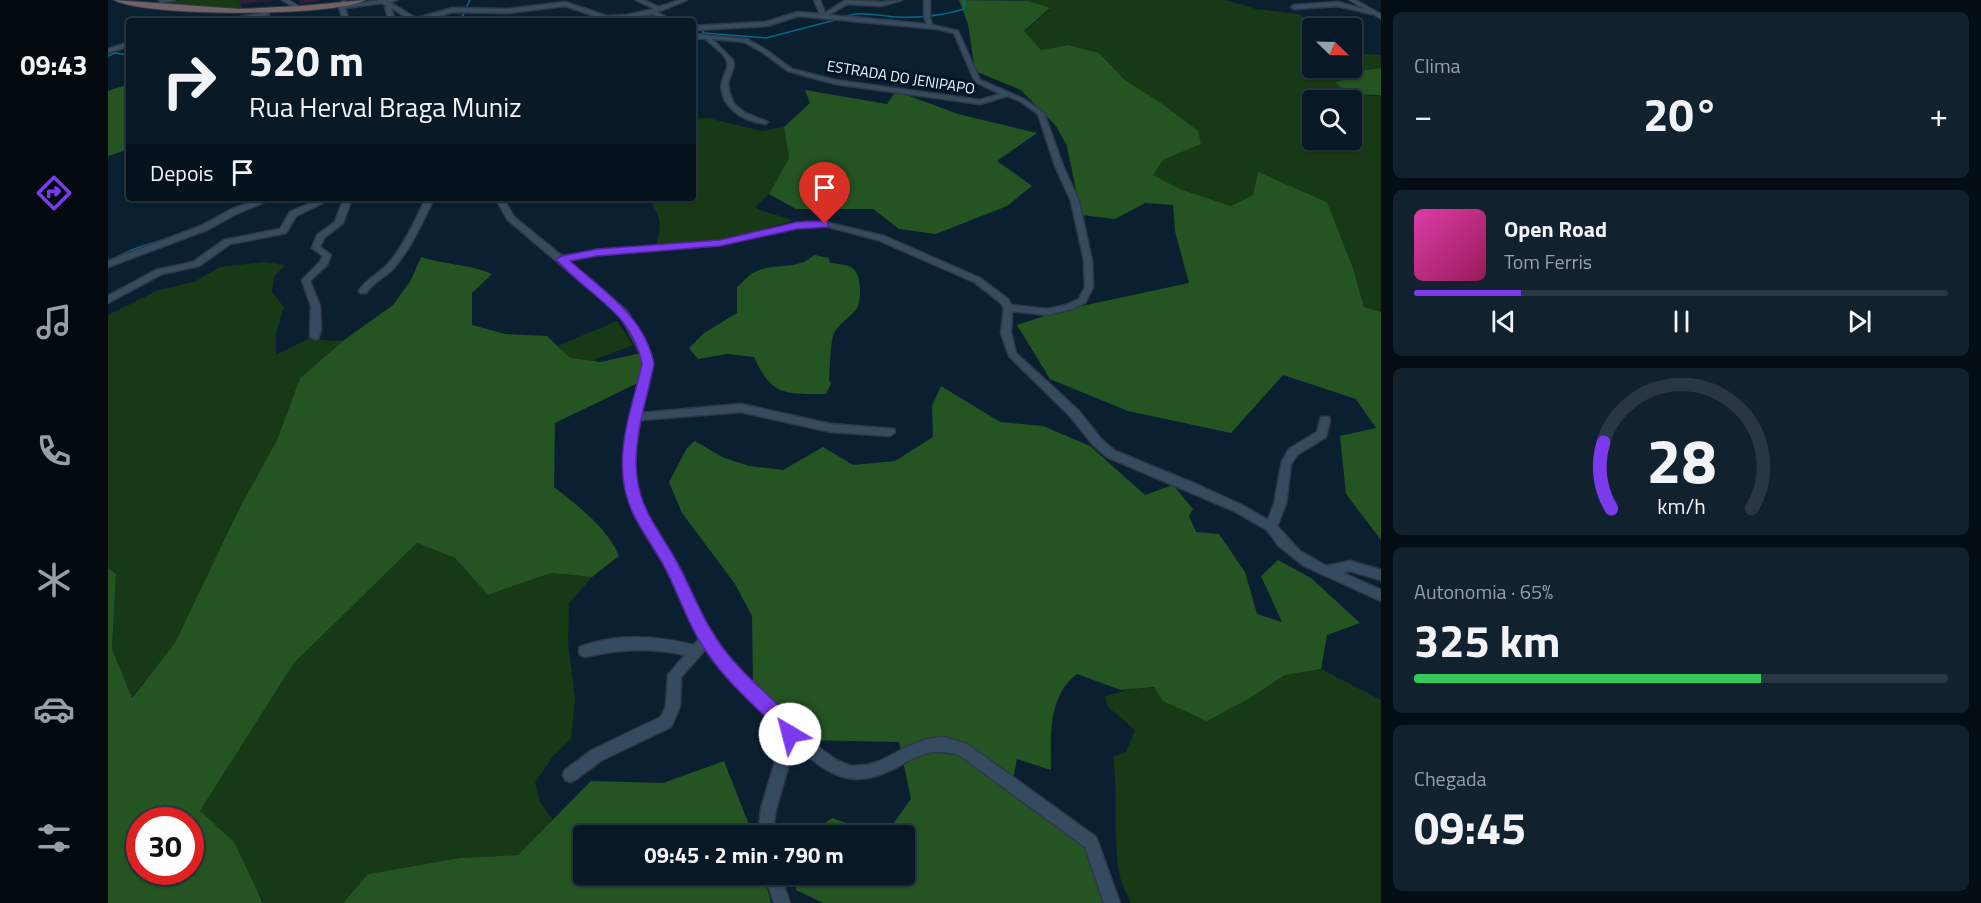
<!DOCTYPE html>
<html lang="pt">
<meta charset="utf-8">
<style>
:root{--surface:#081825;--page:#11212d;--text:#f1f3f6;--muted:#98a0a7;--line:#293742;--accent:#7c3aed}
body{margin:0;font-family:"Titillium Web",sans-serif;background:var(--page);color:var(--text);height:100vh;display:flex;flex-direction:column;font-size:22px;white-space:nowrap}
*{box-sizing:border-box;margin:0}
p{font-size:20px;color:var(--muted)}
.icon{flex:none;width:33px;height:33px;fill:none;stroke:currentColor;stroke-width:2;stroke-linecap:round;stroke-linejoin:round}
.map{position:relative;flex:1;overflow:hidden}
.side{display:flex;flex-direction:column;gap:12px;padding:12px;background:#040d14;width:600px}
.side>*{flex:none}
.hud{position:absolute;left:18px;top:18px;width:570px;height:183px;border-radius:6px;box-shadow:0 2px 4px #0004,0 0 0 2px var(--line);background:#081825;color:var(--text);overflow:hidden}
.needle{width:39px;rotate:113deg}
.tools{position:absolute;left:1194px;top:18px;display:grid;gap:12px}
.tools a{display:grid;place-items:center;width:60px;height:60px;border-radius:6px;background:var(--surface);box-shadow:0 2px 4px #0004,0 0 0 2px var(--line);font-size:30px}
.speed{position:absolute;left:18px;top:807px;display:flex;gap:12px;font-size:30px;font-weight:700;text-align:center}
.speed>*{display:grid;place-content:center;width:78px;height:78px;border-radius:50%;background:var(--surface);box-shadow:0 2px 4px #0004,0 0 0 2px var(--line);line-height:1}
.speed .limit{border:9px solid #d22;background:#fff;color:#111}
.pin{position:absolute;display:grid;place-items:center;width:51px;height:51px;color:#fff;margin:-62px -26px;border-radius:50% 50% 50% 0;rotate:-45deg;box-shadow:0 0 6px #0007}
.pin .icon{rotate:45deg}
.me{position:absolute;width:66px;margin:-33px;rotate:323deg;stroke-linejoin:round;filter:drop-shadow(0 0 4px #0008)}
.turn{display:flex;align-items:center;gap:21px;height:126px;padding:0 24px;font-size:27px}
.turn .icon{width:78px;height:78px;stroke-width:2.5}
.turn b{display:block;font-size:42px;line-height:51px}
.then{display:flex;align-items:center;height:57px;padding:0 24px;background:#0003;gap:12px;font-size:22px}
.big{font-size:45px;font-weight:700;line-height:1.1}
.side .card{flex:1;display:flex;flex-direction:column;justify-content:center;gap:9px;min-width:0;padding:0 21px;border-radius:9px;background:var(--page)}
.side .dial{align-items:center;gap:0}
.dial svg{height:156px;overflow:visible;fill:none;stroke:var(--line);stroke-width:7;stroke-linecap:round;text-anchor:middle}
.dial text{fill:var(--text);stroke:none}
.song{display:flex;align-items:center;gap:18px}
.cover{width:72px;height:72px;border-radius:9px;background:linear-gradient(135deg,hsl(320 70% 55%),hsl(330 70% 35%))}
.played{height:6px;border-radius:3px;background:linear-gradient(90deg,var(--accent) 20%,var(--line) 20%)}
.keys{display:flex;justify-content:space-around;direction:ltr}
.heat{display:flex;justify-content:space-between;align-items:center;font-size:33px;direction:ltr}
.charge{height:9px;border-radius:4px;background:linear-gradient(90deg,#34c759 65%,var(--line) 0)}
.trip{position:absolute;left:465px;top:825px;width:342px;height:60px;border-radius:6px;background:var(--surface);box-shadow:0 2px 4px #0004,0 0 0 2px var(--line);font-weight:700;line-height:60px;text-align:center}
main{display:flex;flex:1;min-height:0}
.menu{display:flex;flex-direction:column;width:108px;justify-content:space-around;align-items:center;background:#030a0f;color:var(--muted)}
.menu .icon{width:42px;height:42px}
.menu .on{color:var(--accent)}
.menu b{font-size:27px;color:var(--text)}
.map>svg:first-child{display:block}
.green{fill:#173916;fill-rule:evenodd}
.forest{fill:#245422;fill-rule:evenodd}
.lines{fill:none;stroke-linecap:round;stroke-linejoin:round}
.stream{stroke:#006a8a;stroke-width:1.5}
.minor-casing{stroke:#303847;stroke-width:3}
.tertiary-casing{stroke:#303847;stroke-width:2}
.secondary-casing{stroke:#303847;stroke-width:2}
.minor{fill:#354c60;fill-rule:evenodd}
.tertiary{fill:#354c60;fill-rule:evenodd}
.secondary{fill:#716064;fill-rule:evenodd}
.shaded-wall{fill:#321c3b}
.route{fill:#7c3aed;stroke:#51269a;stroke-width:1.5}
.labels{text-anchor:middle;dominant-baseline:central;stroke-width:6;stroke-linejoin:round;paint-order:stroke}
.far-street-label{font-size:15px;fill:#eef6fd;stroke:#021627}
</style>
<main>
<nav class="menu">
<b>09:43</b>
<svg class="icon on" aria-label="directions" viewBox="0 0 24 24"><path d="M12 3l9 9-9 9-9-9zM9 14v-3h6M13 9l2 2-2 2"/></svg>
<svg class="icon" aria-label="music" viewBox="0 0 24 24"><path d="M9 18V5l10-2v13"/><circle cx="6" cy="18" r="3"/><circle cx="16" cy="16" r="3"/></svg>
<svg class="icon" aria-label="phone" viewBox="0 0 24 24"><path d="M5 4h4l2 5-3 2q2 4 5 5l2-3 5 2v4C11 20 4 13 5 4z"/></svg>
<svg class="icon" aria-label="climate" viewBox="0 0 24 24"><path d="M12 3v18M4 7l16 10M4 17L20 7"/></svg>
<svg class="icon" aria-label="car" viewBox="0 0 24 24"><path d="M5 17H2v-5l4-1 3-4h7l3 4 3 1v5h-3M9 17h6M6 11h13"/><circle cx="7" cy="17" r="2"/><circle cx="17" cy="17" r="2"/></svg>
<svg class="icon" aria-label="filters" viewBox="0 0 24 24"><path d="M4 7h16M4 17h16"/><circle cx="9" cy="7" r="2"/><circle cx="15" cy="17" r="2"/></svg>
</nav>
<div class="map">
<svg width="1273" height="903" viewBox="0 0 1273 903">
<rect width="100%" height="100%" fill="#0a2031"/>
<path class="green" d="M75,0H131L134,8L133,10L51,3Z
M903,0H1117L1148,9L1191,14L1212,28H1204V68H1238L1240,79L1228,82L1262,96L1273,95V312L1256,307L1245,268L1219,202L1150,172L1145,195L1123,206L1072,189L1044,175L1055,160L1093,144L1053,103L1017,80L991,53L960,45L933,50L916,32L942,9L920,1ZM1204,100H1244V140H1204Z
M1244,53L1273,55V68L1255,70L1244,62Z
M600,118L654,131L676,127L681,158L661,194L647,207C659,215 672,214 685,221L621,239L548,245C555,224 552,217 541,198H585V119Z
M156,262L177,265L166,277L164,292L176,307L168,333V355L200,339L235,341L192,378L169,440L131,509L67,644L23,698L4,649L8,574L0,568V315L51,290L86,282L112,267Z
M509,321L525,345L465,368L449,346Z
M309,543L347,558L380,595L443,573L484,577L461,603L460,643L467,699L463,739L445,756L427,783L432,802L445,820L410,855L352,858L260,874L235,903H155V899L92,811L186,663Z
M1213,669L1273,700V903H1023C1020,895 1014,886 1012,877C1004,838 1011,797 1005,757L1018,752L1027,730L1000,707L997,697C1041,678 1096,693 1142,698L1177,675Z"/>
<path class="forest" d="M851,0L920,1L942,8L916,31L933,50L960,45L991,53L1017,80L1053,103L1090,131L1093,144L1055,160L1045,175L1072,189L1123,206L1145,195L1150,172L1219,202L1245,268L1256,307L1273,312V540L1238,494L1232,436L1268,428L1248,399L1175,375L1123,433L1020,411L942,379L909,325L955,310L1081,283L1067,231L1065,205L1037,203L1007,219L973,215L959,146L948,126L913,90L867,71L860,24Z
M1244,62L1256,70L1273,68V95L1240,94L1227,82L1240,79L1238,68H1244Z
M21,84V149L0,156V91Z
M697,90L779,104L788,91L850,114L929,133L889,161L924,186L899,206L828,234L791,229L765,209H688L661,194L681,158L676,127L702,103Z
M706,255L721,258L722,263C743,265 751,266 752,289C752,295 752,303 749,308C743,317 732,322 726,333C722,343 722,368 721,380L723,384L718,394C678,394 664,397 646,357L619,354L590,359L581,348L596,333L629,313V287C636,281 642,273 652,270C670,263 691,270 706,255Z
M313,257C337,265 361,264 384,274L364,293V325L397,334L439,336L462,358L493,362L533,353L534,381L447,423L446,487C470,506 499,527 511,556L484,577L443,573L380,595L347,558L309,543L186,663L92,811L126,842L155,903H0V568L8,574L4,649L24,698L67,643L131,509L169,440L192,378L235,341L285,305L303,280ZM32,820H82V872H32Z
M833,386L892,422L935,426L982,446L1037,495L1065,485L1085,509L1081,516L1088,532L1111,534L1137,572L1149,614L1174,622L1153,576L1170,560L1203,578L1252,623L1219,635L1213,669L1177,675L1142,698L1099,721L1055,701L1046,687L1013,690L969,674C939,697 943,736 943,770L909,759L903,790L983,847L1000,903H715L688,890V875L796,874V836L777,835L803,799L791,742L696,740L645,682L644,616L627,584L574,513L561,482L579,448L587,441L614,457L641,466L675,470L715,447L745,465L787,461L825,437L824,406Z
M616,761L645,835L476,836V874L656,875L663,903H235L260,874L352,858L410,855L483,781L555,783Z
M724,818L773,835H700Z"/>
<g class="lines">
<path class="stream" d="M358,8L362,0
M736,17C753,10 769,16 787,17C810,18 834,16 856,9V0
M351,21L357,12
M585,24L592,27L596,33
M585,37L596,33L658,38L731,19
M0,56L7,53L21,55
M87,229L116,213
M0,261L26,249L76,233"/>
<defs>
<path id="minor" d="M51,0H67L53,3Z
M274,0H289L281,2L308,18L345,8L400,9L457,2L499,16L518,15L547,9L528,0H535L551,7L571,0H579L549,12L565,21H558L544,14L518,19L499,20L457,6L400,13L345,12L312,21H305L283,8L287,21H281L277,7L279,6L274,3L237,8L241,21H235L231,7L234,1H238V5Z
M706,0H712L717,13L738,0L773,2L794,0L773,6L739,4L721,15L819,24L816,17V0H822V17L824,25L850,31L872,80L916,99L936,113L955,166L971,201L984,261L985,287L977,303L964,309L940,315L904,311L903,333L908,353L970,410L993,439L1007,451L1090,485L1134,505L1160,520L1166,504L1174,461L1181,449L1209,432L1213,417H1221L1222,420L1218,437L1189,455L1183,464L1178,504L1169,526L1192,551L1218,566L1242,561L1273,570V580L1242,571L1235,573L1273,590V601L1196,566L1171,546L1159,530L1126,511L999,457L985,445L962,416L901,356L893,333L896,308L893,303L866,282L770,240L717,226H698L612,245L489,255L459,261L519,311L543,355L545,364L533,413L633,404L723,424L786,429L787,432L782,436L723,432L633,412L532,420L528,448L527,476L529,489L536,510L569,564L603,635L622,659L643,682L713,749L728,760L743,766L759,765L772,761L799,747L819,739L836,737L859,744L988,837L1012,903H996L977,847L851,755C819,746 808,758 781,771C742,790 714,772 687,743L668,809L664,836H650L653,809L676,731L623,679L598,649L573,677L572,706L563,727L494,760L467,780L462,782L457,780L455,775L457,770L484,750L553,717L558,706L560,675L577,655C542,647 512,649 477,657L472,655L471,651L472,647C510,633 548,636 586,645L592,638C578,616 570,591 558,568C547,547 533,529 524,508C505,462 524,410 535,364L533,355L512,315L400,220L387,198H395L406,217L454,256L489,251L612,241L698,222H717L776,236L872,278L900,299L903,305L940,309L958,305L971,299L977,287L976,261L963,201L947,166L930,114L912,101L899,96L872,104L727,84L680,71L654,52L636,42L604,39L625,60L626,66L620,83L621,91L626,104L637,113L660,122L657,124C636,121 610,107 614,82C615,74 623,67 618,59C614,51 604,46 598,39L585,38V34L639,39L658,50L684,69L727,80L872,100L893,94L867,82L846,33L829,29L690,16L659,26L585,30V26L658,22L690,12L712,14Z
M1230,2L1266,12L1263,14L1230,6L1186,9L1183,7L1186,5Z
M159,12L161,13V15L126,21H112Z
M21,42V46L0,53V49Z
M155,198H166L130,213L99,230L0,267V261L93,226L124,209Z
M215,198H225L188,216L178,233L122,244L91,266L54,274L0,303V296L48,270L85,262L116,240L172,229L182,212Z
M236,198H244L235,223L216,238L212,247L223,255L219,265L202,281L212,306L213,330L210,339L207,340L202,337L203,306L194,280L212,262L215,256L204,248L209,235L227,222Z
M318,198H326C314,223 302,251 283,271C274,279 264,283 258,293H252L251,291C258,279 270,275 279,265C296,246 307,221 318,198Z
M657,874H672L682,903H666Z"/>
<path id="tertiary" d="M173,0H181L194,8L189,9Z
M1241,0H1248L1273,14V19Z"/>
<path id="secondary" d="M6,0L132,9L193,6L257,0C228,17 35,17 6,0Z"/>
</defs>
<use href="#minor" class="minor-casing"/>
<use href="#tertiary" class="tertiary-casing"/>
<use href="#secondary" class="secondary-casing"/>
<use href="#minor" class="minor"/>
<use href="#tertiary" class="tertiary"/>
<use href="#secondary" class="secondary"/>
</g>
<path class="shaded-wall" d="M131,0H171L132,4Z
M191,0H214L192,4Z"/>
<path class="route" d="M717,221L720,222V227L689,229L612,246L489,256L462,261C496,291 537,317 546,364C539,400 524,440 529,477C533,509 549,528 565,555C580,580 589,608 605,633C625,667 661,695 689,723L692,729L688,741L682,743L676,741L673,732C646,705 614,678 594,645C578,620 570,592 556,566C539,535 518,514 515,476C511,439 526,400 534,364C524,311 480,296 448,259L454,256L489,249L612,240L689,222Z"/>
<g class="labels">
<g class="far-street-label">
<text transform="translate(793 77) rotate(9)">ESTRADA DO JENIPAPO</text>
</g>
</g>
</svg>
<div class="tools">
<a><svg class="needle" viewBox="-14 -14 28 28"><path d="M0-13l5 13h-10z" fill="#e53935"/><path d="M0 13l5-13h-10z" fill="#98a0a7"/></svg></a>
<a><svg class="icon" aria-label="search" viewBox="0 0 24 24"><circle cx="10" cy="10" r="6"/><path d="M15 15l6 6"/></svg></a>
</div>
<div class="speed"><div class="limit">30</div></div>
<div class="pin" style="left:717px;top:224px;background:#d93025"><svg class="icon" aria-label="arrive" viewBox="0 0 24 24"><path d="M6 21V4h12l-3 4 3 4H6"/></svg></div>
<svg class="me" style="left:682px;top:734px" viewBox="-20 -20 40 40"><circle r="19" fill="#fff"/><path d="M0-13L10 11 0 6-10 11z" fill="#7c3aed"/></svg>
<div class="trip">09:45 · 2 min · 790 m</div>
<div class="hud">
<div class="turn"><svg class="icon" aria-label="right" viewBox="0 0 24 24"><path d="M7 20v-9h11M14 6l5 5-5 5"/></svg><div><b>520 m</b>Rua Herval Braga Muniz</div></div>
<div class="then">Depois<svg class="icon" aria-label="arrive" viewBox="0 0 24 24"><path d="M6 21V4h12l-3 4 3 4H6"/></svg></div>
</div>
</div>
<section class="side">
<div class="card"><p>Clima</p>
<div class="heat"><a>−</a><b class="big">20°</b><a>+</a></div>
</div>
<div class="card">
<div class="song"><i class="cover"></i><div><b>Open Road</b><p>Tom Ferris</p></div></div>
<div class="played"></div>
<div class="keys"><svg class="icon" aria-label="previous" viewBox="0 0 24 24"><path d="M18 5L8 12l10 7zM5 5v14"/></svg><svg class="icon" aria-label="pause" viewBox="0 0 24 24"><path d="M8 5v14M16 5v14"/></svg><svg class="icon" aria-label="next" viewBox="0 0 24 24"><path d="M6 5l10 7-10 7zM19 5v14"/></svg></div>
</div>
<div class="card dial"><svg viewBox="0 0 100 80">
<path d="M14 69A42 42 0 1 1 86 69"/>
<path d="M14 69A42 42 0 0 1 10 35" stroke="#7c3aed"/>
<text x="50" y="56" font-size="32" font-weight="700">28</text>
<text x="50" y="72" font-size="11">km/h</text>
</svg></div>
<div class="card"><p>Autonomia · 65%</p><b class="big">325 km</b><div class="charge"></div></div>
<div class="card"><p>Chegada</p><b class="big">09:45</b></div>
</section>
</main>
